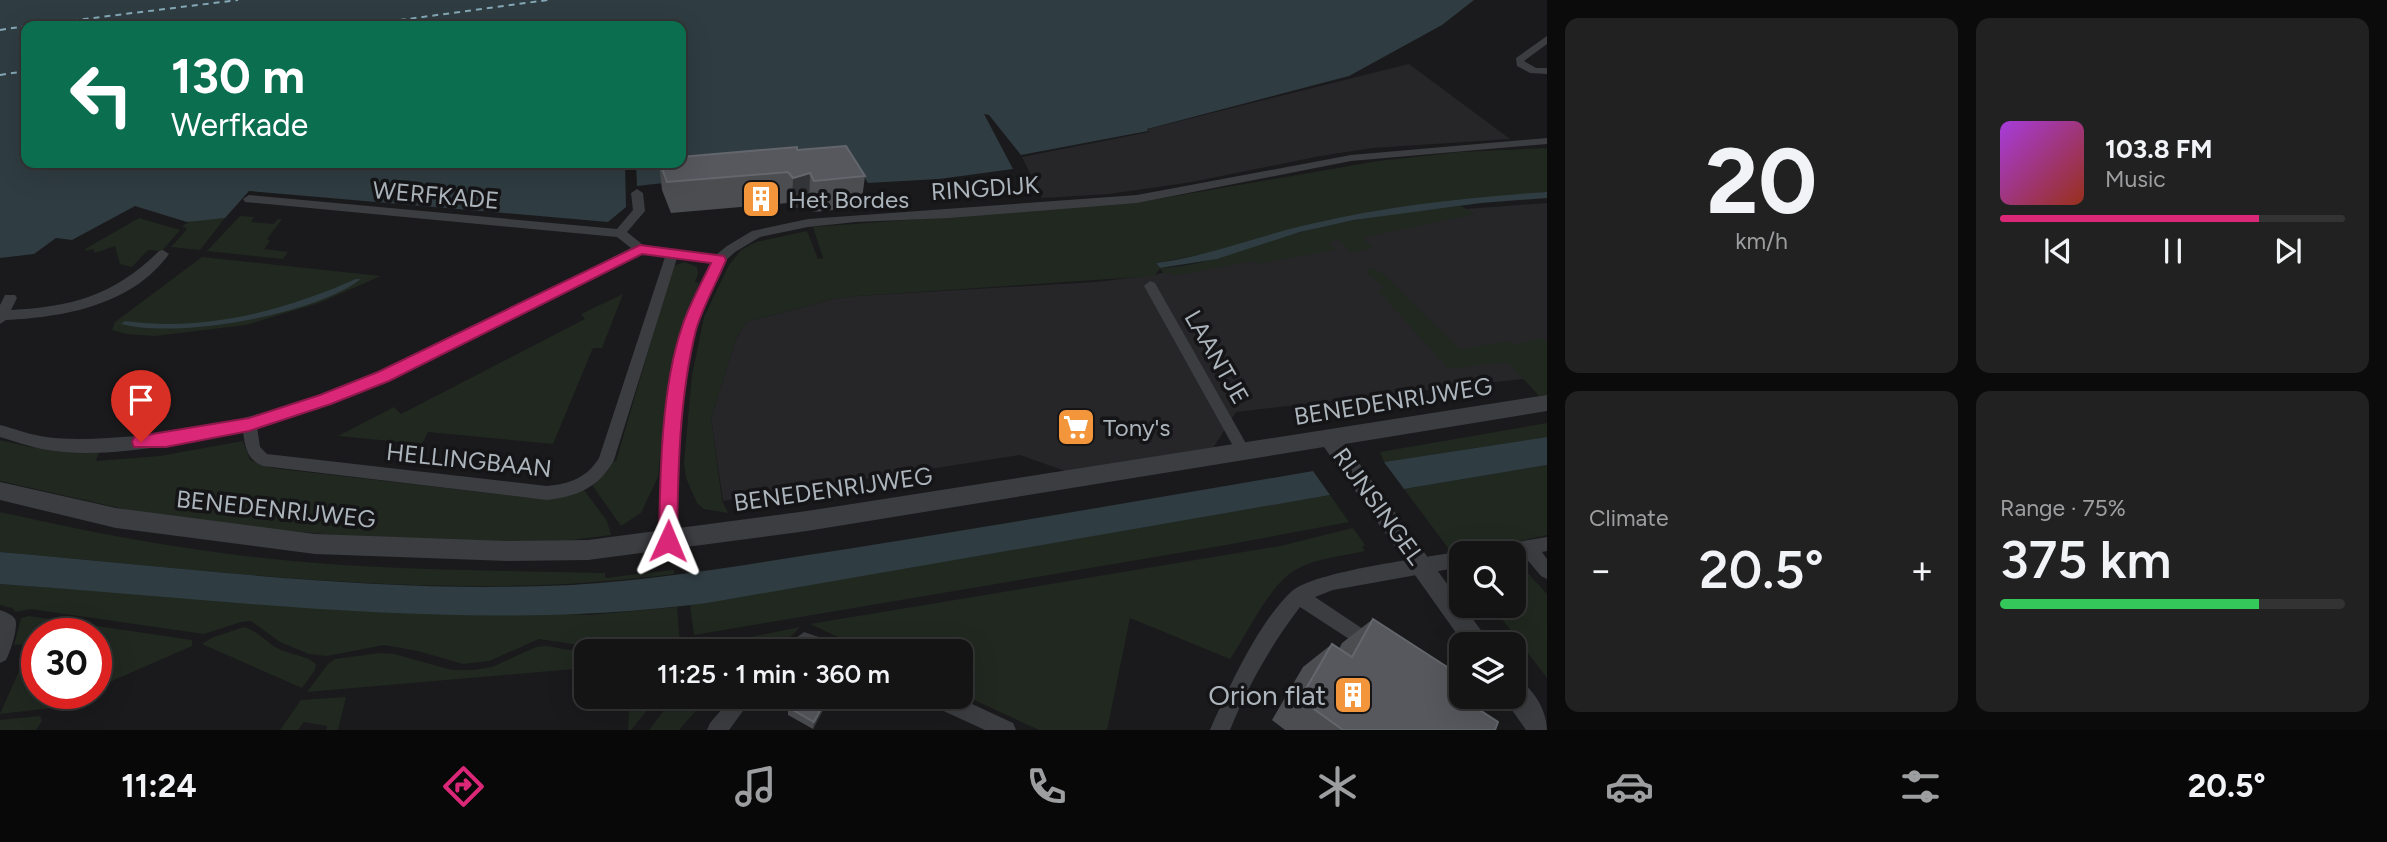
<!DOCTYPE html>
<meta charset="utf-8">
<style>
:root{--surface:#141415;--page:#212122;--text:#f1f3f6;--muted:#9d9ea0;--line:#333334;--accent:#db2777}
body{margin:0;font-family:Figtree,sans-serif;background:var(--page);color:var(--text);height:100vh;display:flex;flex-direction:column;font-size:26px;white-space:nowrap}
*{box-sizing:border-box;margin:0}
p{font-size:23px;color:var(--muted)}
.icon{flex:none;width:38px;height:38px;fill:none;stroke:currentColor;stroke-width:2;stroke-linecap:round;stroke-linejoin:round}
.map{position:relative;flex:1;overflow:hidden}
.sheet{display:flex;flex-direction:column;gap:18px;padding:18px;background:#0b0b0c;width:840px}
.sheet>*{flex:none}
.guide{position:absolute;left:21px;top:21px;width:665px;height:147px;border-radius:14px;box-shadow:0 7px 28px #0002,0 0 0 2px var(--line);background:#0b6e4f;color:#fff;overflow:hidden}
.controls{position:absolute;left:1449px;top:541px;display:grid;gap:14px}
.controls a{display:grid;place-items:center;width:77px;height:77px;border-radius:14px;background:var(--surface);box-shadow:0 7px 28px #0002,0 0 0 2px var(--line);font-size:35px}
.speed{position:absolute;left:21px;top:618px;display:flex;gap:14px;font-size:35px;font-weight:700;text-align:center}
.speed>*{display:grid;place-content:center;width:91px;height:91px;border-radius:50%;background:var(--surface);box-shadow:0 7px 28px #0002,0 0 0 2px var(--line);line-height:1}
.speed .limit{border:10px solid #d22;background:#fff;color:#111}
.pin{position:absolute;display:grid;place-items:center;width:60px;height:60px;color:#fff;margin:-72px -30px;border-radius:50% 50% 50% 0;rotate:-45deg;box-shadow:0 0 7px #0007}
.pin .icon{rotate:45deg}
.me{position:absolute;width:77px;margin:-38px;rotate:1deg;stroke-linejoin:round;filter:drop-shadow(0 0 5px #0008)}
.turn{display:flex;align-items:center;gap:24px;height:147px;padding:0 35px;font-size:32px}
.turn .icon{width:91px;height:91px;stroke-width:2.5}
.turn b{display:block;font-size:49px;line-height:60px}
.big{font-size:52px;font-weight:600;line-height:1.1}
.sheet .widget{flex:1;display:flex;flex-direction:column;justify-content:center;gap:10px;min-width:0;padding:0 24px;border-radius:14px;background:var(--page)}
.sheet .dial{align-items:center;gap:0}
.dial b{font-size:91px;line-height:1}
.song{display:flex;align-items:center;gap:21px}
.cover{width:84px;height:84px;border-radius:10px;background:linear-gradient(135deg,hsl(280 70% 55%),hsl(10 70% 35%))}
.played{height:7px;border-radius:4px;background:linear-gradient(90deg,var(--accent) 75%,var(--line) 75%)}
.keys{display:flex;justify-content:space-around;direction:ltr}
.heat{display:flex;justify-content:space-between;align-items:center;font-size:38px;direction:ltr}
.charge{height:10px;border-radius:5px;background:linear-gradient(90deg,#34c759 75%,var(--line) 0)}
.sheet .tiles{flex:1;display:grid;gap:18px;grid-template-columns:repeat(2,1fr)}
.trip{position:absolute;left:574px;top:639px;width:399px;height:70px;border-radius:14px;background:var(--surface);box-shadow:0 7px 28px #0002,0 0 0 2px var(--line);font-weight:600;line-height:70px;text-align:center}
.dock{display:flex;height:112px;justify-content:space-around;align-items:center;background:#080808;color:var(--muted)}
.dock .icon{width:49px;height:49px}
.dock .on{color:var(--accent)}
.dock b{font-size:32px;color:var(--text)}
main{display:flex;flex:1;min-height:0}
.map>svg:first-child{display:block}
.built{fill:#262629}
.green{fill:#202820}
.water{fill:#2f3c41}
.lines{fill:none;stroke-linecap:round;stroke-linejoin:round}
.ferry{stroke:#84a8b6;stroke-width:2;stroke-dasharray:6 5;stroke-linecap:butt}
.minor{fill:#3b3d41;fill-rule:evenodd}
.tertiary{fill:#3b3d41;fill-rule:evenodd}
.wall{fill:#4b4d51}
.shaded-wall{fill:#333437}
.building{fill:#56585d;stroke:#63666c;stroke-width:2}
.route{fill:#db2777;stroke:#8e194d;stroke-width:2}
.labels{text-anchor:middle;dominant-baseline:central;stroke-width:7;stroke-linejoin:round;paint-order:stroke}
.street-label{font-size:24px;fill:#acb4bc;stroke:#151517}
.poi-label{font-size:24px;fill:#acb4bc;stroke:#151517;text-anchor:start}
.near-poi-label{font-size:28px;fill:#acb4bc;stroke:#151517;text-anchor:end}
</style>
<main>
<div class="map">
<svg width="1547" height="730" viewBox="0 0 1547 730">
<rect width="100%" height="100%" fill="#1a1a1c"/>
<path class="built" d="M1409,64L1510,139L1373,148L1320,156L1192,182L1109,194L1042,198L1022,157L1149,132L1148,129Z
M1547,203V376L1236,412L1213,448L1068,472L1020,455L723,501L711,418L736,339L746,322L834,299L858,296L1096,282L1154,275L1327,232L1399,218L1466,209Z"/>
<path class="green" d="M1547,148V192L1407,207L1340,218L1314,223L1221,251L1156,263L1160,268C1210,266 1253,244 1301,232C1353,218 1407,212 1461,206L1475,214L1362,238L1373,248L1351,253L1339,240L1329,242L1336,250L1256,264L1253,261L1173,276L1171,273L1164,274L1160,268L1155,276L858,296L834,299L746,322L736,339L711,418L722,501L728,513L704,509L697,503L686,478L684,463L692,375L704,317L729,265L741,250L756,242L807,231L818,259L823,258L813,227L1135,203L1378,161L1460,152Z
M240,216L254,217L251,222L274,224L278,219H282L267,239L270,241L264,249L288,252L283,259L207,251Z
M139,218L180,230L162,251L148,250L132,267L120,264L115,246L95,253L93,249L86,251L85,249Z
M225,218L200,250L171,247L187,229L182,226L193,220Z
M202,257L381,276L319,303L246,325L155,336L127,334L112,330L115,322Z
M684,262L697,267L698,274L695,282L699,283L677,341L664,417L658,477L641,513L621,526L592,485L607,472L612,462L616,461L673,266Z
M1372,268L1384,274L1460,349L1509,341L1513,345L1541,338L1547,343V395L1539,396L1508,362L1448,369L1378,290L1385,288L1365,271Z
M623,294L602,348H593L553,444L428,432L422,444L338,436L394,407L401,414L585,319L581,314Z
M1547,423V437L1384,462L1380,452Z
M0,440L30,447L100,450L96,461L160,456L243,441L250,460L272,468L532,498L584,490L607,521L611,535L548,543L369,538L256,528L142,513L0,481Z
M1547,465V535L1454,556L1404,489Z
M1330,495L1349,522L1226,545L694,635L690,605Z
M0,512C97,534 194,552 293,561C397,571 501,570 605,573V578L672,570H674V574C451,604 223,571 0,552Z
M1353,528L1365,545L1362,547L1365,551C1343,556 1317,558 1297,569C1269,584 1248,633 1230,659L1130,618L1107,730H1039L961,694V651H868L810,624L1280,546Z
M1514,569L1526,571L1547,594V678L1492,606H1514Z
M0,584L142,594L589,615L677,607L680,646L665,650L592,647L539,639L489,661L463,664L418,651L384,645L327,656L309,654L280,642L251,621L241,622L204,634L30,609L16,612L12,608L0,605Z
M29,616L192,640V646L96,688V634H37V693H85L51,708L0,714L31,644L14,645L21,618Z
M244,627C258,631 267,643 279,649C291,655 306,655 316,664L315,670L302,688L202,644L211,638Z
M800,627L777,651H717L711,645Z
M547,646L586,653V668L307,692L328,664L335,659L379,653L394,654L452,670H474L492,667L536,647Z
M346,697L338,730H326L327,726L304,722L298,730H280L301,700Z
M630,697H658L631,730H628Z
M674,697H708L679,730H649Z
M40,716L42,721L36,730H0V720Z"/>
<path class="water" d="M0,0H1474L1442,25L1349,76L1147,129L1148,131L1021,155L989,115L984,114L1013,169L939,179L868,183L857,166L771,171L637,186L636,163H681V26H26V163H625L626,207L608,222L249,191L225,218L187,222L135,206L72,240L56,238L34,254L0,258Z
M1547,192V198L1481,203L1354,220L1300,232L1217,259L1160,268L1156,263C1210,256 1257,236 1310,224C1387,206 1468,197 1547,192Z
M356,279H361C314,315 178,339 121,324L125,321C205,332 283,311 356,279Z
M1547,437V465L1404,489L1384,462Z
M1313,471L1330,495L707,603C471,634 236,600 0,584V552C178,567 366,592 544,586C646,583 747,564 847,549C1003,524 1158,498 1313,471Z"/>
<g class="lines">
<path class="ferry" d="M28,26L238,0
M356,26L548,0
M0,30L26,26
M0,75L26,71"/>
<path class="minor" d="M1547,36V44L1524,61L1536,68H1547V74L1530,73L1517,66L1516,58Z
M1547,138V144L1351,161L1137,203L949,218L856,222L808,227L760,237L735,252L724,262L696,328L683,393L677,471L676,541L674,546L668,548L662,546L660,541L661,471L669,393L682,328L711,263L677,258L614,460C600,487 576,497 547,500L263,466C247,460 245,447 243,431C182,443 103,461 42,449C28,446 14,441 0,437V425C15,429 31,435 46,437C77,441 106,438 137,436C315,422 474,326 631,248L617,237L245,202L243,199L249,195L617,229L633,210L631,193L637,189L643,193L645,211L627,232L643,245L716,255L727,246L752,231L808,219L1137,195L1351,155ZM642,253L665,257L599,458C587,478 569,484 547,486L267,454L260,447L257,427L330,404L388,381Z
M163,250L169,254C132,305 65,317 6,320L0,324V305L5,295H15L17,298L11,310C72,307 115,295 159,251Z
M1150,281L1155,283L1248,447L1251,451L1248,455L1243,457L1238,455L1144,286Z
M1547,537V551L1542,552L1547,559V579L1541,576L1524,556L1514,558V553H1491L1493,548L1499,545Z
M1461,551L1465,553H1461V567L1333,590L1315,597L1375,637L1378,643L1375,649L1369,652L1300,607C1271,645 1248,686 1230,730H1210C1228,689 1258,623 1291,592C1313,571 1426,558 1461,551Z
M0,610C5,612 12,614 15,619C19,626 10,653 6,660L0,663Z
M804,632L842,645L845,651H784L787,645Z
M733,696H754L729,730H707L710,723Z
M924,696H955L1013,723L1016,730H985L926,703Z"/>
<path class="tertiary" d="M1547,395V411L1345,444L1491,644H1464L1324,447L807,531L588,560L508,561L315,554L116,528L0,500V482L116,508L315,534L508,541L588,540L807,511Z
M1514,678C1533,686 1547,711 1547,730H1526L1505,700L1504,696H1514Z"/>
</g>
<path class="wall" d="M797,150L865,176L861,207L813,212L809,204L792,209L788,203L671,213L662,190L659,163H681Z
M1373,619L1472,705L1495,730H1285L1272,720L1303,667L1332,644L1339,649L1342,643Z
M827,703L813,729L788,715V707Z"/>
<path class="shaded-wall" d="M810,173L809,204L792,209L793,178Z
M828,696L827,703L813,729L814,722Z"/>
<path class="building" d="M846,146L865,176L814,181L810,173L793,178L788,172L667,182L660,163H681V157L797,147V150Z
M1373,619L1461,676V696H1476L1472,705L1498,722L1495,730H1343L1300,699L1332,644L1352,657Z
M794,696H828L814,722L788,707Z"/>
<path class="route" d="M640,245L724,256L726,260C717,282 703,306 696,330C679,398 678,470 677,541L675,547L668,549L661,547L659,541C660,476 661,388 682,327C689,305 701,284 711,263L642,254L389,381L331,404L249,431L166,447H134L132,442L134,437L249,418L320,395L378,372Z"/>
<defs>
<symbol id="building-square" viewBox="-11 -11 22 22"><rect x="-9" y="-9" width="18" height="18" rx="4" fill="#f3953b" stroke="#151517"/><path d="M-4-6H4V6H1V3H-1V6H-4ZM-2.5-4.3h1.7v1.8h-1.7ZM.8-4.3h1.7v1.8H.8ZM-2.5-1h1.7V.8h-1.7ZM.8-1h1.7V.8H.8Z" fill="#fff"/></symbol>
<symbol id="supermarket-square" viewBox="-11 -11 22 22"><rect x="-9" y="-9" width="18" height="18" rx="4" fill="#f3953b" stroke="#151517"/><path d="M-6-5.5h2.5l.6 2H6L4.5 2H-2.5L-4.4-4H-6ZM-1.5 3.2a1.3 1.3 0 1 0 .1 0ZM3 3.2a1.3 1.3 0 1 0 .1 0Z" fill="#fff"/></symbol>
</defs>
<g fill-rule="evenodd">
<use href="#building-square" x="739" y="177" width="44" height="44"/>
<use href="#supermarket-square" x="1054" y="405" width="44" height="44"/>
<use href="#building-square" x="1331" y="673" width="44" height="44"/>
</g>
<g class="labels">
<g class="street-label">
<text transform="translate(985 188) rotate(-4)">RINGDIJK</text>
<text transform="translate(436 195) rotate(5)">WERFKADE</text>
<text transform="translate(1217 357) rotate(60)">LAANTJE</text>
<text transform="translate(1393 401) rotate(-9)">BENEDENRIJWEG</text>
<text transform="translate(469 460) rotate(6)">HELLINGBAAN</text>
<text transform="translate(833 489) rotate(-8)">BENEDENRIJWEG</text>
<text transform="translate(1379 506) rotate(54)">RIJNSINGEL</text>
<text transform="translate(276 509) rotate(6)">BENEDENRIJWEG</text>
</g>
<g class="poi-label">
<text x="788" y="199">Het Bordes</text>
<text x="1103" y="427">Tony's</text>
</g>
<g class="near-poi-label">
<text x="1326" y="695">Orion flat</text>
</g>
</g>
</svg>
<div class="controls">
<a><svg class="icon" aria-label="search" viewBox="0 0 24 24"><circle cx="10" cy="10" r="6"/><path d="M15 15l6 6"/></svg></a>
<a><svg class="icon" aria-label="layers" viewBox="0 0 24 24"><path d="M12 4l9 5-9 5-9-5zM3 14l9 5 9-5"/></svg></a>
</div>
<div class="speed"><div class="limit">30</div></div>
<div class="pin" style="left:141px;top:442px;background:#d93025"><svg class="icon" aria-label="arrive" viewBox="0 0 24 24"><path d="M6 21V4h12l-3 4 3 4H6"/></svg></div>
<svg class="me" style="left:668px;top:541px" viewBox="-20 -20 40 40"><path d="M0-17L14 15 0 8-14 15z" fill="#db2777" stroke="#fff" stroke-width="4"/></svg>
<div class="trip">11:25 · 1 min · 360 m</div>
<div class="guide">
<div class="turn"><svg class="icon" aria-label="left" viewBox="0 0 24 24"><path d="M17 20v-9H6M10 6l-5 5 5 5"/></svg><div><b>130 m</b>Werfkade</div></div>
</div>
</div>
<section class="sheet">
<div class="tiles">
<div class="widget dial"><b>20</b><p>km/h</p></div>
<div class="widget">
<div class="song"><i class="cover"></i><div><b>103.8 FM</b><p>Music</p></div></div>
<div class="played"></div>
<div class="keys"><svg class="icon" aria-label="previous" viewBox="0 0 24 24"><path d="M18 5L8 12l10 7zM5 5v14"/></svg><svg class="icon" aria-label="pause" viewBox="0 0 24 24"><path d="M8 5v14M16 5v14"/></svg><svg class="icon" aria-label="next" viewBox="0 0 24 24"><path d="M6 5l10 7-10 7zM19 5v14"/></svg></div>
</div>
<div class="widget"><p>Climate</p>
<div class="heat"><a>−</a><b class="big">20.5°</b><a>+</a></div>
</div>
<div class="widget"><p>Range · 75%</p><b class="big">375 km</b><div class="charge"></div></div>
</div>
</section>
</main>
<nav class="dock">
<b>11:24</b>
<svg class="icon on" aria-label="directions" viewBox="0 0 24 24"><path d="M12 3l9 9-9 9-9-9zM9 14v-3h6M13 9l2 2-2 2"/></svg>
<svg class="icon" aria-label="music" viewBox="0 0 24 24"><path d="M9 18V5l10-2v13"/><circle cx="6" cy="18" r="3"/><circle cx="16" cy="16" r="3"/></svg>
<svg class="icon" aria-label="phone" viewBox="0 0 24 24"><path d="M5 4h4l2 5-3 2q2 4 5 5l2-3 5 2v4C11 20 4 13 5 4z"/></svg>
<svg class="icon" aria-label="climate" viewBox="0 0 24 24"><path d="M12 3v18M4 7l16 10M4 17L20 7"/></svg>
<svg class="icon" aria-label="car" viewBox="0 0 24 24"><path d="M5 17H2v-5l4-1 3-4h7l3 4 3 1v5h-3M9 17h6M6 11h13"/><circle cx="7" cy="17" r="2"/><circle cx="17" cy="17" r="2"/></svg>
<svg class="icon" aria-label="filters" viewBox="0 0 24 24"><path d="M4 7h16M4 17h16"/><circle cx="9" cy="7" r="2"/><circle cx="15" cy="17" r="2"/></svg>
<b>20.5°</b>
</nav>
